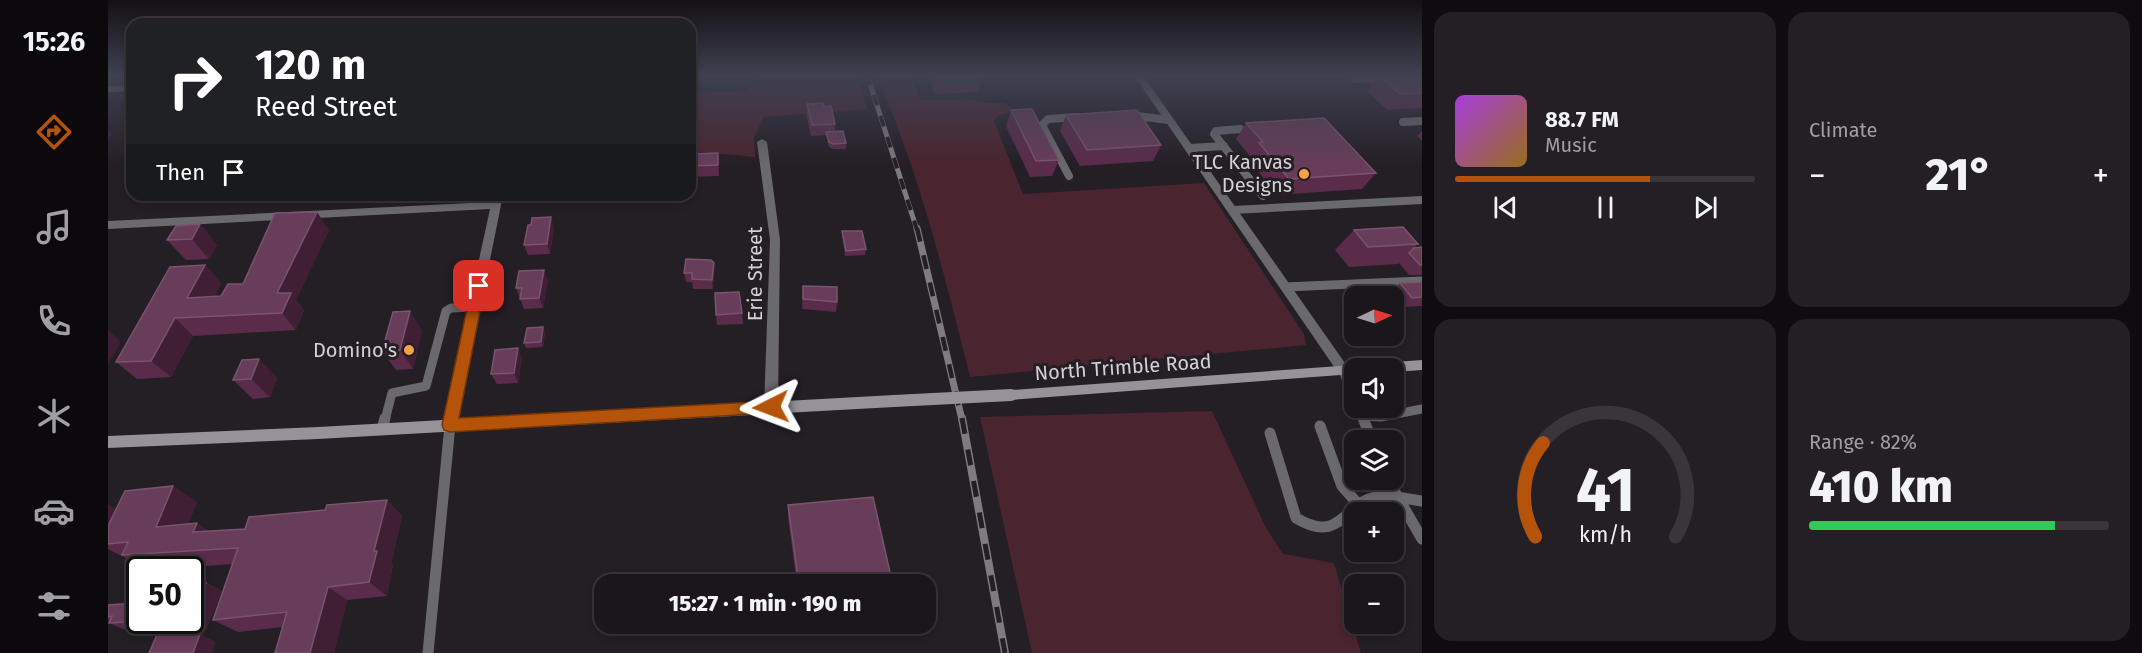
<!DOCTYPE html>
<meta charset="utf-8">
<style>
:root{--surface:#1b161c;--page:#241f25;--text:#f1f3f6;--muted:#a09fa3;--line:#39353b;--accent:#b45309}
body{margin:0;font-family:"Fira Sans",sans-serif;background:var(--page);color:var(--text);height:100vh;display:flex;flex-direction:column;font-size:22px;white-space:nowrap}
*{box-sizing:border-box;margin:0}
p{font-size:20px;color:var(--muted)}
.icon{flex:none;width:33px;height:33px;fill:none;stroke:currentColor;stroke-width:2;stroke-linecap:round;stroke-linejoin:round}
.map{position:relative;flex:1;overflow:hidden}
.sheet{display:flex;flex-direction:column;gap:12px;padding:12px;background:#0f0c0f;width:720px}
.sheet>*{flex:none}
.hud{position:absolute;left:18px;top:18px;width:570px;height:183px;border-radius:18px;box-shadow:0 3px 9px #0003,0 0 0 2px var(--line);background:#202124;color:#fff;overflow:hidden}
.needle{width:39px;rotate:86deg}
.tools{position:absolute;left:1236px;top:286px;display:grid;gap:12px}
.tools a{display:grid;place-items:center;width:60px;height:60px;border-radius:12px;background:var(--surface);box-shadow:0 3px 9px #0003,0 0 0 2px var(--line);font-size:30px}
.speed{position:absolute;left:18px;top:556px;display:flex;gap:12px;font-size:30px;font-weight:700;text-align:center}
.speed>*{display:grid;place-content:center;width:78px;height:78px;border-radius:50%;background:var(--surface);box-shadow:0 3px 9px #0003,0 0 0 2px var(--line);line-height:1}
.speed .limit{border:3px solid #111;border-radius:9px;background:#fff;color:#111}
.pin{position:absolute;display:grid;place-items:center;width:51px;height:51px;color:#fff;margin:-26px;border-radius:12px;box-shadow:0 3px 9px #0006}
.me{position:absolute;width:66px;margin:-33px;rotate:267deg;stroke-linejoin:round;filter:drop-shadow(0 0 4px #0008)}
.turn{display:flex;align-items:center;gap:21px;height:126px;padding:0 30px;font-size:27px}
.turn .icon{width:78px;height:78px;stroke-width:2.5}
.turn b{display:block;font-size:42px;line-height:51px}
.then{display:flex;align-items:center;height:57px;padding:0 30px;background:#0003;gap:12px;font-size:22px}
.big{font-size:45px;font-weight:800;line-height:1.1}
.sheet .tile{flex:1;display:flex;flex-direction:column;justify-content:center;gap:9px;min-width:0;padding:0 21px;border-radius:18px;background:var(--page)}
.sheet .dial{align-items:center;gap:0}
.dial svg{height:156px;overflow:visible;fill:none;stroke:var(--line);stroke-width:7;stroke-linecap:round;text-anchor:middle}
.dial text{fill:var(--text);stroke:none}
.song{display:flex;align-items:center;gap:18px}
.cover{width:72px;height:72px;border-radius:9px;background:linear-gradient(135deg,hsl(280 70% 55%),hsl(40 70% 35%))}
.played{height:6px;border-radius:3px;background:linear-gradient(90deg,var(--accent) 65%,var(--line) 65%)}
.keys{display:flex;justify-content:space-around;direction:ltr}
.heat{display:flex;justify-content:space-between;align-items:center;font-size:33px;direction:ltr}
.charge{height:9px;border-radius:4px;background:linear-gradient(90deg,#34c759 82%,var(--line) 0)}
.sheet .tiles{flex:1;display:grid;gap:12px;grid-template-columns:repeat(2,1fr)}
.trip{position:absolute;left:486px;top:574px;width:342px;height:60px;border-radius:18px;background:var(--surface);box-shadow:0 3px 9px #0003,0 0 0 2px var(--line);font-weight:800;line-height:60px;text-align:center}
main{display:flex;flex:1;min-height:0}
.tab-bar{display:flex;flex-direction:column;width:108px;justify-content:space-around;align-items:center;background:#0b090b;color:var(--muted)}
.tab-bar .icon{width:42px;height:42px}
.tab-bar .selected{color:var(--accent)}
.tab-bar b{font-size:27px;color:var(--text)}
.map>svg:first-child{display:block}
.green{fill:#4a242e}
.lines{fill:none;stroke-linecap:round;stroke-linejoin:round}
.lane-far2{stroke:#6a696d;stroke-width:8}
.lane-far1{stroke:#6a696d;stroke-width:9}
.lane{stroke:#6a696d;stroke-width:11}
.street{fill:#6a696d;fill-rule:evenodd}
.secondary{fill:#95929a;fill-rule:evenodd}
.rail-far2-casing{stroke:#817b81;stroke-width:5}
.rail-far1-casing{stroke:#817b81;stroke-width:7}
.rail-casing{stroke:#817b81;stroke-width:8}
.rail-far2{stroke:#241e25;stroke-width:4;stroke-dasharray:11;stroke-linecap:butt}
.rail-far1{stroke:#241e25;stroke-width:4.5;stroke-dasharray:14;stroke-linecap:butt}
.rail{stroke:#241e25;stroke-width:5;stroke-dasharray:16;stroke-linecap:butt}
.secondary-bridge{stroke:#95929a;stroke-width:12}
.wall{fill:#5b2b4a}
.shaded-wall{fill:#401f35}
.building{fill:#683d59;stroke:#79546d;stroke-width:1.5}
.route{fill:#b45309;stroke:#753606;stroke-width:1.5}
.poi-dot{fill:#f7a149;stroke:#241e25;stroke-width:2}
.labels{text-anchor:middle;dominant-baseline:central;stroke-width:6;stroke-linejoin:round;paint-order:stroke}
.poi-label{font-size:20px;fill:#d5d0d5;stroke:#241e25;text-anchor:end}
.street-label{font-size:20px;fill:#d5d0d5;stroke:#241e25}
</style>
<main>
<nav class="tab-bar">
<b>15:26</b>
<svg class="icon selected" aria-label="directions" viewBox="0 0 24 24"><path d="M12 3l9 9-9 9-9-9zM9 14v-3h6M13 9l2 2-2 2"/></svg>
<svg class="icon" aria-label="music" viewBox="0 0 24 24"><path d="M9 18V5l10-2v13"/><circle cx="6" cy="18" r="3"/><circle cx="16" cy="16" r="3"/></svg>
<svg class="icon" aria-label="phone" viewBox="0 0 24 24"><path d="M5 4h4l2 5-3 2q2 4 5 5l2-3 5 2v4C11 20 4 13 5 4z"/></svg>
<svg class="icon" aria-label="climate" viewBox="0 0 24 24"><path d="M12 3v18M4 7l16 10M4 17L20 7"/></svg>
<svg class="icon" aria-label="car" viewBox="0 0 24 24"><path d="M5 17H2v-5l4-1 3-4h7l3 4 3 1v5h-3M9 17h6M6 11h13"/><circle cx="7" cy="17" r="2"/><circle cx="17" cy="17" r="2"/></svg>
<svg class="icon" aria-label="filters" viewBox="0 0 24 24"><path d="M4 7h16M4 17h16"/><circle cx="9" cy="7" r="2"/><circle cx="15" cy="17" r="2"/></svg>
</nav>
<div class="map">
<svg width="1314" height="653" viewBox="0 0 1314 653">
<rect width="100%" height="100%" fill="#241e25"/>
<path class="green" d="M653,74H748L759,109L656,117L646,137L647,157L582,151V93L639,91Z
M768,74H801L811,97L815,100L863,99L878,103H896L902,107L903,112L889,116L886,121L915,194L1096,183L1196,334L1198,345L862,377C836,274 811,171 768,74Z
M1104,411L1158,528L1175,554L1226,563L1253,653H924L872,417Z"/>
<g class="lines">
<path class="lane-far2" d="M1247,79L1279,77
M1022,115L1061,120
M1295,122L1314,121
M1132,129L1108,131L1106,134L1155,196
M1081,148L1116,146
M961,176L934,125L940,119L969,117
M1125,210L1314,200"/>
<path class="lane-far1" d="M1177,287L1314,281
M1235,370L1246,400
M1251,408L1256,420
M1255,416L1273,417L1314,409
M277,420L284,393L318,386L338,311L343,308L367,307"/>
<path class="lane" d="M1255,418L1264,441
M1212,426L1234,486L1251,505
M274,429L277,418
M1162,433L1188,518C1233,545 1235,504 1267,497C1282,494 1299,499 1314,501
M1280,480L1314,539
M320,653L342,425"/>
<path class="street" d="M1025,74H1034L1239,366L1241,370L1239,374L1235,375L1231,374Z
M24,85V91L0,92V86Z
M654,139L659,142L672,240L670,407L668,411L663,413L658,411L656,407L662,240L649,142Z
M385,195H395L349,425L347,429L342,431L337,429L335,425L382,209L0,229V221L383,202Z"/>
<path class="secondary" d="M1314,360V370L1286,372V369H1246V374L903,400L898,399L897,395L898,391L903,390Z
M786,395L791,397L792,401L791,405L786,407L210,439L0,448V436L210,427Z"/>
<defs>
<path id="rail-far2" d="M759,74L809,230"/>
<path id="rail-far1" d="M809,228L854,420"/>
<path id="rail" d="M854,418L897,653"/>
</defs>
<use href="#rail-far2" class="rail-far2-casing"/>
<use href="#rail-far1" class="rail-far1-casing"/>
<use href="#rail" class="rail-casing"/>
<use href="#rail-far2" class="rail-far2"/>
<use href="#rail-far1" class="rail-far1"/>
<use href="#rail" class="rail"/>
<path class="secondary-bridge" d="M786,401L903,395"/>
</g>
<path class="wall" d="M820,74H874L875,76L870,92L827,94Z
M1314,74V108L1279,110L1259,91L1271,75Z
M699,104L716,107L727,124V131L738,143V149H725L721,147L718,135L703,136L698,114Z
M903,110L951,160L944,176L922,177L898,126Z
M958,115L1053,145L1045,161L972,166L952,131Z
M1138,123L1268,173L1254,189L1169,195L1140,159L1142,156L1128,139Z
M1314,131V141L1309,136Z
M610,153L611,176L582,177V154Z
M56,195H100L96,202L63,203Z
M207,195H269L268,200L212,203Z
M92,224L109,245L101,259L78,260L59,240Z
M446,227L442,254L420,255L416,245Z
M221,230L188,300L196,310L188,330L85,336L63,377L29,379L8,362L97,265L113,283L106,297L113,296L135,284Z
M1246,230L1310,244L1306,248L1314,247V275H1301L1291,263L1290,264L1241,267L1227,250Z
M734,231L758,249L757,255L737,256L734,236Z
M606,263V272L605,289H585L584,282H578L576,273Z
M440,280L435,308L416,309L408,288Z
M1314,282V306L1294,307L1282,293L1292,283Z
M695,286L729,302L728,312L694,309Z
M634,313L635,324L609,325L608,315Z
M435,327L437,333L435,347L418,348L416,343Z
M314,330L305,369L288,370L274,351Z
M414,358L410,383L389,384L383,374Z
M134,360L169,378L162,397L145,399L125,380Z
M279,500L294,516L283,564L285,565L279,596L239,600L226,653H167L174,627L130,632L105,620L125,564L42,570L0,549V526L89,502L80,524L101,531L137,529L217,510Z
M680,505L784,581L783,585H689L680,517Z
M98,583L114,591L95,636L108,642L54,623L37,624L35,630L20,631L1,623L2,622L0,621V605L28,603L32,596V621H82Z"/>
<path class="shaded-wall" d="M0,130L4,134L0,139Z
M90,195H100L96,202Z
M265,195H269L268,200Z
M209,212L221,230L188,300L196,310L188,330L174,313L169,293Z
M443,217L446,227L442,254L439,244Z
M92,224L109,245L101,259L84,239Z
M606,263V272L605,289L604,280Z
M97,265L113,283L96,315L79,298Z
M436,270L440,280L435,308L431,298Z
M302,311L314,330L305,369L292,350Z
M67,318L85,336L63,377L43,361Z
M435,327L437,333L435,347L433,342Z
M0,330L13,342L0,364Z
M410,348L414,358L410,383L406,373Z
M151,359L169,378L162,397L143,379Z
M65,486L89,502L73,542L48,527Z
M279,500L294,516L283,564L285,565L279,596L261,582L266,551Z
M0,504L8,509L0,525Z
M89,523L113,539L85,532Z
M98,583L114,591L95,636L108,642L104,653H85L75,635Z
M220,587L239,600L226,653H202Z
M20,616L37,624L35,630L17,622Z"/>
<path class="building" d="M830,74H874L875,76L831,78Z
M1283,74H1314V93L1292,94L1271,75Z
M715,103L716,107L723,106L727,124L704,125L699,104Z
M924,109L951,160L928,161L903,110Z
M1029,110L1053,145L979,150L958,115Z
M1216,118L1268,173L1181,179L1151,143L1155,142L1138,123Z
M735,131L738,143L725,144L721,142L718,132Z
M610,153V165L582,166V154Z
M209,212L169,293H183L174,313L67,318L43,361L8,362L62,267L97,265L79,298L113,296L120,284H135L167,213Z
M443,217L439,244L416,245L420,225H423L424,218Z
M92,224L84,239L59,240L68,226Z
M1295,227L1310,244L1260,247L1246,230Z
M734,231H754L758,249L738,251Z
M1314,247V265H1312L1301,253L1306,248Z
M578,259L603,260L606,263L604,280L584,279V273H576Z
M436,270L431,298L412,299L414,288H408L411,271Z
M1314,282V297L1304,298L1292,283Z
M695,286L729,287V302L695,299Z
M631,292L634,313L608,315L607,293Z
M302,311L292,350L274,351L285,312Z
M435,327L433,342L416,343L419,328Z
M410,348L406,373L383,374L387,350Z
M151,359L143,379L125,380L134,360Z
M65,486L48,527L89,523L85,532L137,529L141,517L217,510L219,505L279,500L266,551H269L261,582L220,587L202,653H167L179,612L105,620L130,548L14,555L20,542L0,544V526L17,491Z
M765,497L784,581L750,585H691L680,505Z
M82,583H98L82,619Z
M32,596V616H20L17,622L1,623L4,616L0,617V605L28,603Z
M55,621H82L75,635L92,634L85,653H41Z"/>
<linearGradient id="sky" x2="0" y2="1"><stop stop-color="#141014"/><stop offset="0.45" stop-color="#3f4151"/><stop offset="1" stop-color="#3f4151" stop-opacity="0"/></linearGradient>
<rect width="1314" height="166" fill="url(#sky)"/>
<path class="route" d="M371,281L377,286L351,418L663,401L668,402L670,407L668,411L663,413L342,432L336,430L334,425L364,286Z"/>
<g class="poi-dot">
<circle cx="1196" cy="174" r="6"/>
<circle cx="301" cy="350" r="6"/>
</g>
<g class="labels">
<g class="poi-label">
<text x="1184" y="162">TLC Kanvas<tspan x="1184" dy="23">Designs</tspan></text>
<text x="289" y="350">Domino's</text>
</g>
<g class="street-label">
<text transform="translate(647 274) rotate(-90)">Erie Street</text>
<text transform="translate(1015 367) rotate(-4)">North Trimble Road</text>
</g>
</g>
</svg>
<div class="tools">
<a><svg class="needle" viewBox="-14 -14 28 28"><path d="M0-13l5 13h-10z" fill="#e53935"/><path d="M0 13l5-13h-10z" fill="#a09fa3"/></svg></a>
<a><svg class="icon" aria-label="sound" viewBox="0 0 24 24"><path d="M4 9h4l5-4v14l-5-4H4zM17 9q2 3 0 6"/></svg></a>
<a><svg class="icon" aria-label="layers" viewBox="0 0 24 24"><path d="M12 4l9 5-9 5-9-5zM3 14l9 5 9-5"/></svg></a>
<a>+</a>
<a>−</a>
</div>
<div class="speed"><div class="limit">50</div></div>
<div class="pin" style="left:371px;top:286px;background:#d93025"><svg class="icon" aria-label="arrive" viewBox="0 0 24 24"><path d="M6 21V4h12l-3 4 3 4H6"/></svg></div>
<svg class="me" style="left:663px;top:407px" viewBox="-20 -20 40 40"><path d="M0-17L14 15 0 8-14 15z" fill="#b45309" stroke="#fff" stroke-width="4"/></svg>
<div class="trip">15:27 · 1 min · 190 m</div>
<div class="hud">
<div class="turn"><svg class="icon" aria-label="right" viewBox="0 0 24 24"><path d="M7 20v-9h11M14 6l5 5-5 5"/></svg><div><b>120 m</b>Reed Street</div></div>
<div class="then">Then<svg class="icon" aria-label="arrive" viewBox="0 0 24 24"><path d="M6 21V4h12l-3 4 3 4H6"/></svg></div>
</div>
</div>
<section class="sheet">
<div class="tiles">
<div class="tile">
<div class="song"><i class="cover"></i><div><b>88.7 FM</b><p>Music</p></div></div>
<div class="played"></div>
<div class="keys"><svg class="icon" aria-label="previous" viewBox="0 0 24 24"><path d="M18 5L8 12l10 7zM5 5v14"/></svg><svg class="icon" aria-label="pause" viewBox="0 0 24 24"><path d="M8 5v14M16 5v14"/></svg><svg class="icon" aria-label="next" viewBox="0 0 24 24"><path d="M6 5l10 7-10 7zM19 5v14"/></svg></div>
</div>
<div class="tile"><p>Climate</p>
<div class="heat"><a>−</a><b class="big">21°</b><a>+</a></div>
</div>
<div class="tile dial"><svg viewBox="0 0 100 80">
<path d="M14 69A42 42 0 1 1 86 69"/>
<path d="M14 69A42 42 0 0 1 18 21" stroke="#b45309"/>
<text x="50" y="56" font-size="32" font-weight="700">41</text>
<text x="50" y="72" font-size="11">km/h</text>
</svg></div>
<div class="tile"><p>Range · 82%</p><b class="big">410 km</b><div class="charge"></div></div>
</div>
</section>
</main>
